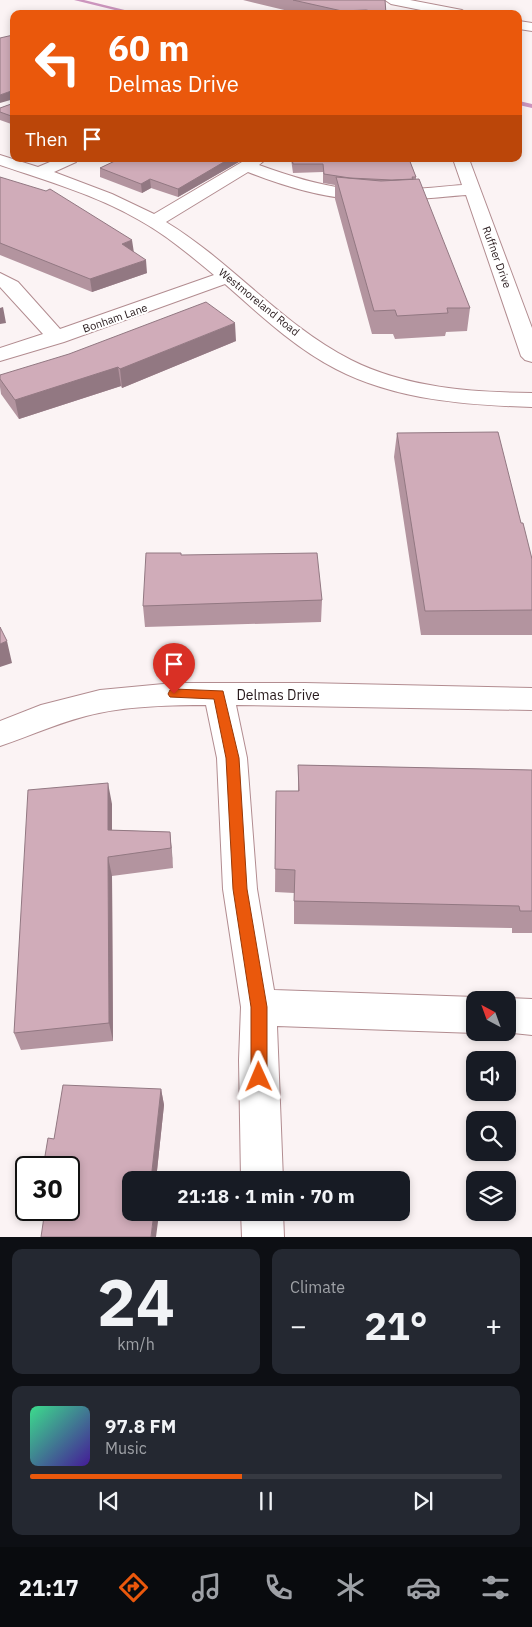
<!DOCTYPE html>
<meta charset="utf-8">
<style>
:root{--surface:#171b24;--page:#242831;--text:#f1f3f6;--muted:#9ea1a6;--line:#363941;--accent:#ea580c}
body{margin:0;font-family:"IBM Plex Sans",sans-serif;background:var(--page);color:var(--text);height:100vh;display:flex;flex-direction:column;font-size:19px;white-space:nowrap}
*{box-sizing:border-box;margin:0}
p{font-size:16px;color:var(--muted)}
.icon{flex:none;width:28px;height:28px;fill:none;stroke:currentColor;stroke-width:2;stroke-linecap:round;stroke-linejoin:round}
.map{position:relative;height:1237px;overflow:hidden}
.side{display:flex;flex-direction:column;gap:12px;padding:12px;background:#0d0f14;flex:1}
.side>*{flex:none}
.guide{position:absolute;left:10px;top:10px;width:512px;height:152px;border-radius:10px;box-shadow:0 2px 8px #0003;background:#ea580c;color:#fff;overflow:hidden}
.needle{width:32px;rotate:319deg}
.controls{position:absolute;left:466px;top:991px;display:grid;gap:10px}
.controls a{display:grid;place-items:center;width:50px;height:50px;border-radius:10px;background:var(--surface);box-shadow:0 2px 8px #0003;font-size:25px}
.speed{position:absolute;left:15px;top:1156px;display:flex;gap:10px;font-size:25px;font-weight:700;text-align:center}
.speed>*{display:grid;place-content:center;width:65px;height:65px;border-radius:50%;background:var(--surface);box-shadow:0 2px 8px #0003;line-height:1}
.speed .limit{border:2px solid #111;border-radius:8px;background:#fff;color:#111}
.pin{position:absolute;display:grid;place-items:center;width:42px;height:42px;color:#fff;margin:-51px -21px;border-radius:50% 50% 50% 0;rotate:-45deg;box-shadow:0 0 5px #0007}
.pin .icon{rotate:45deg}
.me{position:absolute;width:55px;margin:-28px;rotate:359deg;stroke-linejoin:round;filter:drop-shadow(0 0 4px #0008)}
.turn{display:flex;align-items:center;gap:18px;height:105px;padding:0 15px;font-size:22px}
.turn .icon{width:65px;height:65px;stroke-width:2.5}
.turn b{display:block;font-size:35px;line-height:42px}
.then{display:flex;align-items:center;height:48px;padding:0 15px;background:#0003;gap:10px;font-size:19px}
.big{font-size:38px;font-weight:800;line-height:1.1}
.side .tile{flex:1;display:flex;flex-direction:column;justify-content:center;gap:8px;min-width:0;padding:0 18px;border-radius:10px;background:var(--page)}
.side .dial{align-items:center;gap:0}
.dial b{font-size:65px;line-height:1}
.song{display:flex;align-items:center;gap:15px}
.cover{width:60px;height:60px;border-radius:8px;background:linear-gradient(135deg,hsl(150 70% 55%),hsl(260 70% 35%))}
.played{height:5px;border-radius:2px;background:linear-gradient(90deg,var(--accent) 45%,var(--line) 45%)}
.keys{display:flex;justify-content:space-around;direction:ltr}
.heat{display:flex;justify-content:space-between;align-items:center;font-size:28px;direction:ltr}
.side .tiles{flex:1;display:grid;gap:12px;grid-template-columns:1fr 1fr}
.tile:last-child{grid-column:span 2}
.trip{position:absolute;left:122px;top:1171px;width:288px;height:50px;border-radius:10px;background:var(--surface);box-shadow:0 2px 8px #0003;font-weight:800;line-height:50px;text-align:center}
.tabs{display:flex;height:80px;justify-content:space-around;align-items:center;background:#090b0e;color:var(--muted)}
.tabs .icon{width:35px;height:35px}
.tabs .active{color:var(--accent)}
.tabs b{font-size:22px;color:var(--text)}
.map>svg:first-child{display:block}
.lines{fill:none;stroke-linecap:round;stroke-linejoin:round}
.stream{fill:#cc95be;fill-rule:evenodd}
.minor-casing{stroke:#b28c90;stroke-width:2}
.minor{fill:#fff;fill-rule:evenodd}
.wall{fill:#b3949f}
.shaded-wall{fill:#927882}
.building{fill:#d0acb9;stroke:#927882}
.route{fill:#ea580c;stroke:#983908}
.labels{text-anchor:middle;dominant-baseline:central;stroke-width:4;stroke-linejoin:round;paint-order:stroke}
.far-street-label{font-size:11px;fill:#27191b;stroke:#fff}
.street-label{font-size:14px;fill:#27191b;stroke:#fff}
</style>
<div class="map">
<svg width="532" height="1237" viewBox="0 0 532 1237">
<rect width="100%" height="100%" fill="#fbf3f4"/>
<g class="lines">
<path class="stream" d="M74,0H84L141,14H131Z
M519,101L532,104V108L519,105Z"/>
<defs>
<path id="minor" d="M385,0H410L462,10L468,14H441L391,4Z
M519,21L532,23V31L519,29Z
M0,155L38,167L57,159H78L76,162L54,172L112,194L154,214L247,159H266L259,165C289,176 318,185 349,189C387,193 425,188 462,185L453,159H469L532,328V362L525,360L521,356L466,195C428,198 389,203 351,199C316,196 281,185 248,172L166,222C232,262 282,325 351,360C407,388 470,392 532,393V407C466,405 396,400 336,369C295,348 259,314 225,284L64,342L0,361V348L43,334L0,287V273L18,282L60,329L214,275C190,255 166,235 139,220C96,195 47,181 0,165Z
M174,683H305L532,688V710L236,705L247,758L257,889L274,990L475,997L483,1000H475V1033L277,1026L283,1180H241L239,1060L241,1007L223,889L217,758L206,705C173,705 131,706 99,713C64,720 33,735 0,746V721L41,705L100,690Z
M508,998L532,999V1035L504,1032H508V1000H503Z
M241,1212H283L284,1237H242Z"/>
</defs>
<use href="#minor" class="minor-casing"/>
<use href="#minor" class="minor"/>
</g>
<path class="wall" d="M243,0H385L386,14H301Z
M14,103V125L0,120V108Z
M115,159H244L178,197L151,188L142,193L100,177V168L118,160Z
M291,159H409L416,177V180L470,308L467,331L446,332L445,336L395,339L393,334H372L335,199V185L323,183V172L293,173Z
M0,177L133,251L147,273L92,292L0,255Z
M236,341L122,388L121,386L19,419L1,394L0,387V375Z
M397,433L521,523L532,559V635H421L394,457Z
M181,555L322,600L321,622L145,627L143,606Z
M298,765L532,770V933H512V928L294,924V893L275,892L276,791H298Z
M112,804V830L170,832L173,868L112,876L113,1041L21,1050L14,1033Z
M161,1089L164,1105L156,1180H131V1212H158L159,1214L44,1217L40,1210H69L54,1139Z"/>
<path class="shaded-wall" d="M14,90V99L0,103V95Z
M229,159H244L178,197V189Z
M150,179L151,188L142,193L141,184Z
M132,240L134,253L122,244Z
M146,260L147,273L92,292L90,279Z
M3,307L6,323L0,324V308Z
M235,323L236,341L122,388L120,369Z
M118,367L121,386L19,419L15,400Z
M7,641L12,663L0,667V644Z
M108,783L112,804V850L108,830Z
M170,832L172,852L173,868L171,848Z
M108,857L112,876L113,1041L109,1023Z
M161,1089L164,1105L156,1180H151Z
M154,1212H158L159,1214L156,1237H151Z"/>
<path class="building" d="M293,0H385L386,14L366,10L342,11Z
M13,35H14V90L0,95V38Z
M14,103V117L0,112V108Z
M119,159H229L178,189L150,179L141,184L100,168Z
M292,159H409L416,177H412L413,179L392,180L350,178L324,174L323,164H293Z
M0,177L46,191L50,189L132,240L122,244L146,260L90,279L0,243Z
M336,177L381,181L419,179L470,308H447L448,313L397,316L395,310L374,311Z
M206,302L235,323L120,369L118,367L15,400L0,379V375L69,354Z
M498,432L521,523H523L532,559V610L425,611L397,433Z
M146,553H181V555L317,553L322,600L143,606Z
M0,627L7,641L0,644Z
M298,765L532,770V911H520L519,906L294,901L295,870L275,869L276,791H299Z
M108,783V830L170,832L171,848L108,857L109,1023L14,1033L28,790Z
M63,1085L161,1089L151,1180H131V1212H154L151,1237H41L45,1210H69V1168H43L48,1138L54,1139Z"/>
<path class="route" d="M174,689L223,691L239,758L247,889L267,1007V1077L264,1083L259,1085L253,1083L251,1077V1007L233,889L226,758L214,699L170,697L168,694L170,690Z"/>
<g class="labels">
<g class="far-street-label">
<text transform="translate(497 257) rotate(70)">Ruffner Drive</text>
<text transform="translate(259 302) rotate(39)">Westmoreland Road</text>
<text transform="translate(115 318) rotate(-19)">Bonham Lane</text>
</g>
<g class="street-label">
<text x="278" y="695">Delmas Drive</text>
</g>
</g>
</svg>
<div class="controls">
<a><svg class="needle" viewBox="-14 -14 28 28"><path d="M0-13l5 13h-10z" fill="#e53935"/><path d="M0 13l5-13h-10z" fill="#9ea1a6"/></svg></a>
<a><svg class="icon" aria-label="sound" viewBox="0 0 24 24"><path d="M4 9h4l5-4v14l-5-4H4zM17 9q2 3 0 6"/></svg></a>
<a><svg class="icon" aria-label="search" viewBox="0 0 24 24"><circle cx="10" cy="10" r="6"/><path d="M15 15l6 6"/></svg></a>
<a><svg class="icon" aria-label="layers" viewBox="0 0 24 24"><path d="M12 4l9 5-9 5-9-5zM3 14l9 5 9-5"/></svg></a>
</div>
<div class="speed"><div class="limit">30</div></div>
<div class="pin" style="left:174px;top:694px;background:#d93025"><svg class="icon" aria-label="arrive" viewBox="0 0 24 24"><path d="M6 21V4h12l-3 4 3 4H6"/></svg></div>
<svg class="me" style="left:259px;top:1077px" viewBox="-20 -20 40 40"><path d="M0-17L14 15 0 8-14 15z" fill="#ea580c" stroke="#fff" stroke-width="4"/></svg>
<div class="trip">21:18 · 1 min · 70 m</div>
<div class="guide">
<div class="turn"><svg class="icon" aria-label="left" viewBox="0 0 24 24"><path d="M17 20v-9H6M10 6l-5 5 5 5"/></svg><div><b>60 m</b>Delmas Drive</div></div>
<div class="then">Then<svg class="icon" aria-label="arrive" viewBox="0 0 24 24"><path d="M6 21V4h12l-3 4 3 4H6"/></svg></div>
</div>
</div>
<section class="side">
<div class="tiles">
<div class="tile dial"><b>24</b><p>km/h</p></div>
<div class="tile"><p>Climate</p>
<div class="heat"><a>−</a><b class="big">21°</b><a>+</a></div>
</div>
<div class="tile">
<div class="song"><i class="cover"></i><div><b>97.8 FM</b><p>Music</p></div></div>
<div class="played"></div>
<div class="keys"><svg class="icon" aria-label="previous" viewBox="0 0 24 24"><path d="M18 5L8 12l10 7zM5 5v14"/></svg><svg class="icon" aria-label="pause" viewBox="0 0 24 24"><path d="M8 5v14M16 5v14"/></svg><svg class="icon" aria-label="next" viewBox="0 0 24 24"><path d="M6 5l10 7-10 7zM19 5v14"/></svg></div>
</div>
</div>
</section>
<nav class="tabs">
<b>21:17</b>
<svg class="icon active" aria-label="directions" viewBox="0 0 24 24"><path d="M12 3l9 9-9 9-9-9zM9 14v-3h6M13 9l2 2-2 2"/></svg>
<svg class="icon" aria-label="music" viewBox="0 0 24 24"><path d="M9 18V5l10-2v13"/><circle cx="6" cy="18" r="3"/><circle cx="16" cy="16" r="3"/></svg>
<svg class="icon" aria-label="phone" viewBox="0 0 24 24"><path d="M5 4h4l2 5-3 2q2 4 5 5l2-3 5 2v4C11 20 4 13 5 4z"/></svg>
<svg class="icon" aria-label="climate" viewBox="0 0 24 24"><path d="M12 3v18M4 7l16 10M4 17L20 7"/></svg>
<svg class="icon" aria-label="car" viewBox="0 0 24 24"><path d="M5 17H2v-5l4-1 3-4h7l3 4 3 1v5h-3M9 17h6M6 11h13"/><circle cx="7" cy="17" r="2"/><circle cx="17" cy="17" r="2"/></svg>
<svg class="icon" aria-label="filters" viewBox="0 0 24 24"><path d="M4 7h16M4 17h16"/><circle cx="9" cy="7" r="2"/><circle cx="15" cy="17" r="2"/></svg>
</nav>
